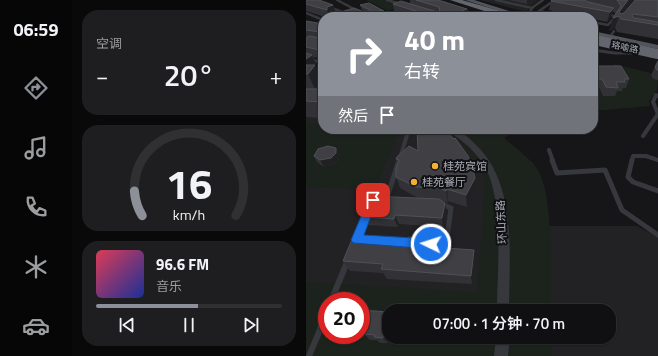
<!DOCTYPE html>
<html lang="zh">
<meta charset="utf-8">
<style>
:root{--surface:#101012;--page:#1e1e20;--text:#f1f3f6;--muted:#9c9d9f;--line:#303032;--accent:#8c9099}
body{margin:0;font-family:"Titillium Web","Noto Sans SC",sans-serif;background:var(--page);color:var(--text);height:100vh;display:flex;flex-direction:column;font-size:15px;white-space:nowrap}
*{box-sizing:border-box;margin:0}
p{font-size:13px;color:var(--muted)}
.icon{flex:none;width:22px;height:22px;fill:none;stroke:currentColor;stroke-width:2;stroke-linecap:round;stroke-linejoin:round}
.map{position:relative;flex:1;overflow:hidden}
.panel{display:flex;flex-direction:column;gap:10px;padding:10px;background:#09090a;width:234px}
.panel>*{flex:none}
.guide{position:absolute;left:12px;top:12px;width:280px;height:122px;border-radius:16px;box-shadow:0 1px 3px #0004,0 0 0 1px var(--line);background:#8c9099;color:#fff;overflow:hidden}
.speed{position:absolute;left:12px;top:292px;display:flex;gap:8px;font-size:20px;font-weight:700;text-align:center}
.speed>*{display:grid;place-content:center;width:52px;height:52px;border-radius:50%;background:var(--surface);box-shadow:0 1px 3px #0004,0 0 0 1px var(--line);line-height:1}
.speed .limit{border:6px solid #d22;background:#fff;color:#111}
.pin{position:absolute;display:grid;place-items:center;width:34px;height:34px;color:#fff;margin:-17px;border-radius:8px;box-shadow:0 2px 6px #0006}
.me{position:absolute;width:44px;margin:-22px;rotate:274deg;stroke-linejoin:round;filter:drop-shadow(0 0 3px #0008)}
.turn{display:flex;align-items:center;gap:14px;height:84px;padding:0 20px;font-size:18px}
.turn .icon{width:52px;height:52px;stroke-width:2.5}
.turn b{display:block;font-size:28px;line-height:34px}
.then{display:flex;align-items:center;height:38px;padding:0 20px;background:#0003;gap:8px;font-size:15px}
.big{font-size:30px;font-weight:600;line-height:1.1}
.panel .tile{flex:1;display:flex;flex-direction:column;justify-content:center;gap:6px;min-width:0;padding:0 14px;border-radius:16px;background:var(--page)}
.panel .dial{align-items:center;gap:0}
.dial svg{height:104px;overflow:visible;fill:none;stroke:var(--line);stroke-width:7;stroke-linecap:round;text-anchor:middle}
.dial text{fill:var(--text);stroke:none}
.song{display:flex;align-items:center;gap:12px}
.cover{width:48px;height:48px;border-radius:6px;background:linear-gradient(135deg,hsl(350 70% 55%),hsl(230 70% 35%))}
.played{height:4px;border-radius:2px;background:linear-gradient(90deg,var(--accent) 55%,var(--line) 55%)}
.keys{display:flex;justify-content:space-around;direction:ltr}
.heat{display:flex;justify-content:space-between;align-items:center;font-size:22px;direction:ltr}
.trip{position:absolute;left:76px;top:304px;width:234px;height:40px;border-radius:16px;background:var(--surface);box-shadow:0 1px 3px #0004,0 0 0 1px var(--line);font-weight:600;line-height:40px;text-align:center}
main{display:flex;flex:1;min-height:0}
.menu{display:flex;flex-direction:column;width:72px;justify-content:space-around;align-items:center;background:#060607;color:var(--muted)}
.menu .icon{width:28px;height:28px}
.menu .current{color:var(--accent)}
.menu b{font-size:18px;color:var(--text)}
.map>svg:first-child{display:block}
.built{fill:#222225;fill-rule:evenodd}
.green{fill:#1c231d;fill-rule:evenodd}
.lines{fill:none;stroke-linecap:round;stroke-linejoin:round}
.lane-far4{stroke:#37383d;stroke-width:2.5}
.lane-far3{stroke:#37383d;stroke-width:3}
.lane-far2{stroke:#37383d;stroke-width:4}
.lane-far1{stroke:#37383d;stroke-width:5}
.lane{stroke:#37383d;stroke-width:6}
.street{fill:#37383d;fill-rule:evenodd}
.primary{fill:#53555c;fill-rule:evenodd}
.highway{fill:#63666e;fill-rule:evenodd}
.highway-bridge-far1{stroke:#63666e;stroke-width:8}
.highway-bridge{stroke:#63666e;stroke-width:10}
.wall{fill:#323236}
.shaded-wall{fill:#212124}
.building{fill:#3f3f44;stroke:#4f5156}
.route{fill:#1a73e8;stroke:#114b97}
.poi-dot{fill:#f2b134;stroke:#111113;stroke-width:1.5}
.labels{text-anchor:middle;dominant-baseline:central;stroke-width:4;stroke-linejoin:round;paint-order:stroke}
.far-street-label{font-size:9px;fill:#a8adb8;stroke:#111113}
.poi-label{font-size:11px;fill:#a8adb8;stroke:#111113;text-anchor:start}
.street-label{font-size:11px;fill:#a8adb8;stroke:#111113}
</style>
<main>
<nav class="menu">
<b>06:59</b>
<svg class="icon current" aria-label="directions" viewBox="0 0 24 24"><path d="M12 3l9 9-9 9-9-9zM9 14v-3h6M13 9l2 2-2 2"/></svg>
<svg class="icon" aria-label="music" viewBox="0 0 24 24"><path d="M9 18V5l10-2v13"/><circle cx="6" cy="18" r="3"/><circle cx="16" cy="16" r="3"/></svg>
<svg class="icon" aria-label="phone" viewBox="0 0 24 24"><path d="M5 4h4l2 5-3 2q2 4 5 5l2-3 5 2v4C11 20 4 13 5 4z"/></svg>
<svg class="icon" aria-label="climate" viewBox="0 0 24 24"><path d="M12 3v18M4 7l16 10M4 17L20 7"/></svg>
<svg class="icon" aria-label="car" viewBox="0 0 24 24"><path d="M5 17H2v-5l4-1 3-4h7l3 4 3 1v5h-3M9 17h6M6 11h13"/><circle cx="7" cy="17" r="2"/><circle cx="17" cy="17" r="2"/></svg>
</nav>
<section class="panel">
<div class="tile"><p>空调</p>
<div class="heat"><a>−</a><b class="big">20°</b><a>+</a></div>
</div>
<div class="tile dial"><svg viewBox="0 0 100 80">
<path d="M14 69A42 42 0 1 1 86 69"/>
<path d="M14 69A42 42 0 0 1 8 50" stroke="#8c9099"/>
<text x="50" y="56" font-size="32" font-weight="700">16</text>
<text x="50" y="72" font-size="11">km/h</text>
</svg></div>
<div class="tile">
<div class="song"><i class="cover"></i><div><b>96.6 FM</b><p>音乐</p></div></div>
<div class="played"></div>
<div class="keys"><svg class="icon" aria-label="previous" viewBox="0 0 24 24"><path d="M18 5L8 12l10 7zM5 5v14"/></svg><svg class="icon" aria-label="pause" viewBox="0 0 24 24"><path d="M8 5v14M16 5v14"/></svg><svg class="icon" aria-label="next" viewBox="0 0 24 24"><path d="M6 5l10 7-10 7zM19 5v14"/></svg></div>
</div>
</section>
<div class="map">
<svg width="352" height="356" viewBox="0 0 352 356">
<rect width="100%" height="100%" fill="#161618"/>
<path class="built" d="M174,0H233L223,7L221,12Z
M0,75L17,80V129H212L198,138L227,163L234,174L240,197L243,226H331L352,237V356H0ZM21,301H55V335H21ZM83,311H303V337H83Z"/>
<path class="green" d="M60,0H78L97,6L82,11Z
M308,64L344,73L347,79L352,80L351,90L343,101L344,106L287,111V72L306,68Z
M0,123L17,124V129H94L69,190L0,187Z
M144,129H212L198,138C211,149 224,159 233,173C248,199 244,278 245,311H83V337H246V356H0V282L171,292L179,183C174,162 157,146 144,129ZM21,301H55V335H21Z"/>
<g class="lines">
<path class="lane-far4" d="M31,0L63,17
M81,0L95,4
M190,0L226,8
M23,7L39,13
M233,11L263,17
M233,11L249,0
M0,13L17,20
M220,17L227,7L237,0
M287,22L302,25L309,17L302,13
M304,37L308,31"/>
<path class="lane-far3" d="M287,50L308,53H325
M0,58L17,63"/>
<path class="lane-far2" d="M337,136L352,114L347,102L350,95L352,96
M243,150L247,161
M93,161L103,129
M326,161L327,156H340L352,160"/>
<path class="lane-far1" d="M246,160L251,173L299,170L316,210L352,235
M326,160L322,177L327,182L352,191
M80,201L93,160
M49,242L60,215
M108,243L140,245L145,208L135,204"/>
<path class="lane" d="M25,301L42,260
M3,356L16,325"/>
<path class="street" d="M140,129C153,129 160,135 169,144C212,183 203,258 203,311H191C191,270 199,201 178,165C172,156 165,148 157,142C152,137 145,134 140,129Z
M190,337H204L202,356H188Z"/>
<path class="primary" d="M121,0H130L181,17H171Z
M159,0H168L223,17H213Z
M287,31L352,45V49L287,35Z"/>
<path class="highway" d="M144,0H156L208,15L209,17H197Z"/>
<path class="highway-bridge-far1" d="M287,40L294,41"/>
<path class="highway-bridge" d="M289,40L352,54"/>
</g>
<path class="wall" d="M0,0L27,5L30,13L48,8L63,14L56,10L54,5L79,12L80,17H26L25,15L24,17H19L0,11Z
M104,0H132L161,9V16L159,17H107L88,11L87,4H104Z
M202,0H227L221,4Z
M281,0H327L317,14L352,0V39L311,32L309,28L303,31L307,18L309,14L308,12H307L305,17L301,22L287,19V17H276L243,10L245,1L281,2Z
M0,21L17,24V60L8,57L10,64L9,65L16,81L10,89H17V118L0,117Z
M352,61V80L347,79L345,75Z
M287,66L323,79L320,88H317L316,91H311L309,96H297L293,87H287Z
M30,148L33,155V159L28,164L18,167L11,162L8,156Z
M112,151L169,178V190L161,207L142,201V203L134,200L139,203L140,212L137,227L93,224L92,227L61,225L57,217L112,198L94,188L90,177L92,164L90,159Z
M113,238L115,247L168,260L166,284L81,279L77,273L44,271L37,261L101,240Z
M21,308V333L20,332L12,327Z
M55,310L83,312V337H84L82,343H74L71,340H64L59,335H55Z
M91,337H117L116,339Z"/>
<path class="shaded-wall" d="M221,0H227L221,4Z
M322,0H327L314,18L313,16L309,28L303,31L307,18L313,12Z
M27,5L30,13L24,15V17H23L21,10V7Z
M308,8L305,17L301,22L304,12Z
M161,9V16L159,17H141Z
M79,12L80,17H58Z
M35,13L36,17H29V16Z
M17,48V60L13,50Z
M6,55L10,64L0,71V59Z
M9,65L16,81L9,89L2,74Z
M30,148L33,155V159L28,164L18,167L14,160Z
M169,178V190L161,207L160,195Z
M141,189L142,201V203L140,191Z
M139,203L140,212L137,227L136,218Z
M89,215L93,224L92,227L88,219Z
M113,238L116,248L111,246Z
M168,250V260L166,284L165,276Z
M79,331L83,335V337H84L82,343L77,338Z"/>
<path class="building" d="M0,0H13L27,5L21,7V10L0,4Z
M110,0H132L161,9L141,17H129L87,4L95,1L131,12L134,11L133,7Z
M246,0H279L282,2L308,8L304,12L245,1Z
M311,0H322L313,12L315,14L318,13L329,0H352V17L327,14L326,16L328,18L352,22V25L315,19L313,16L307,18L315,6Z
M63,3L76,10L58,17H46L35,13L29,16L25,15L48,8L63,14L64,10L54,5Z
M77,10L79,13L72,17H59Z
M0,21L17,24V48L13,50L0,47V38L3,36L14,38L16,35L14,32L0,30Z
M0,53L6,55L0,59Z
M352,61V70H351L349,67Z
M0,65H9L2,74H0Z
M287,66H315L323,79H318L319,82H310L312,88L300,87L296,79L287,78Z
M0,89H17V102L0,101Z
M111,129H137L148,139L149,138L162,156L166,166L169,178L160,195L141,189L140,191L134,188L110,187L90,177V168L93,160L90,159L91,157L103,146L112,151Z
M22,146L30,148V153L25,158L14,160L8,156L12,149Z
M65,196L133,199L139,203L136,218L89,215L88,219L57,217Z
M47,237L101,240L102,237L113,238L111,246L168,250L165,276L75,269L77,264L37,261Z
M19,308H21V327H12Z
M55,310L83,312V331H79L77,338L68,337L69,335L58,334L60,330H55Z"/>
<path class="route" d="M67,196L70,197L71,200L58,235L125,239L129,241L131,244L129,248L125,249L47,243L45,240L62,200L63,197Z"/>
<g class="poi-dot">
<circle cx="129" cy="166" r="4"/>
<circle cx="108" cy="182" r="4"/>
</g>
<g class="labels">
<g class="far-street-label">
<text transform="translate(319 47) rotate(12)">珞喻路</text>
</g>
<g class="poi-label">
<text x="137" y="166">桂苑宾馆</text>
<text x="116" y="182">桂苑餐厅</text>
</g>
<g class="street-label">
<text transform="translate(195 222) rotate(-93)">环山东路</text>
</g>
</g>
</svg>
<div class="speed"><div class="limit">20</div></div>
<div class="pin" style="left:67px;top:200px;background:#d93025"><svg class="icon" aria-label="arrive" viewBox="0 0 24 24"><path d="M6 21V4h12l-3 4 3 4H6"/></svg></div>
<svg class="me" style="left:125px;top:244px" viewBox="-20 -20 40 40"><circle r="17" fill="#1a73e8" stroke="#fff" stroke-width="3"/><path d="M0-11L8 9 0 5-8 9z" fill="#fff"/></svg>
<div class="trip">07:00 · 1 分钟 · 70 m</div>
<div class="guide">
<div class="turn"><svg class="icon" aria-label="right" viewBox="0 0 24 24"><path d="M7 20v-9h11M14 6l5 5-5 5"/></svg><div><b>40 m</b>右转</div></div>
<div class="then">然后<svg class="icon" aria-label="arrive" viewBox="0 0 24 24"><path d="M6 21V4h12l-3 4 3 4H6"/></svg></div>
</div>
</div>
</main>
